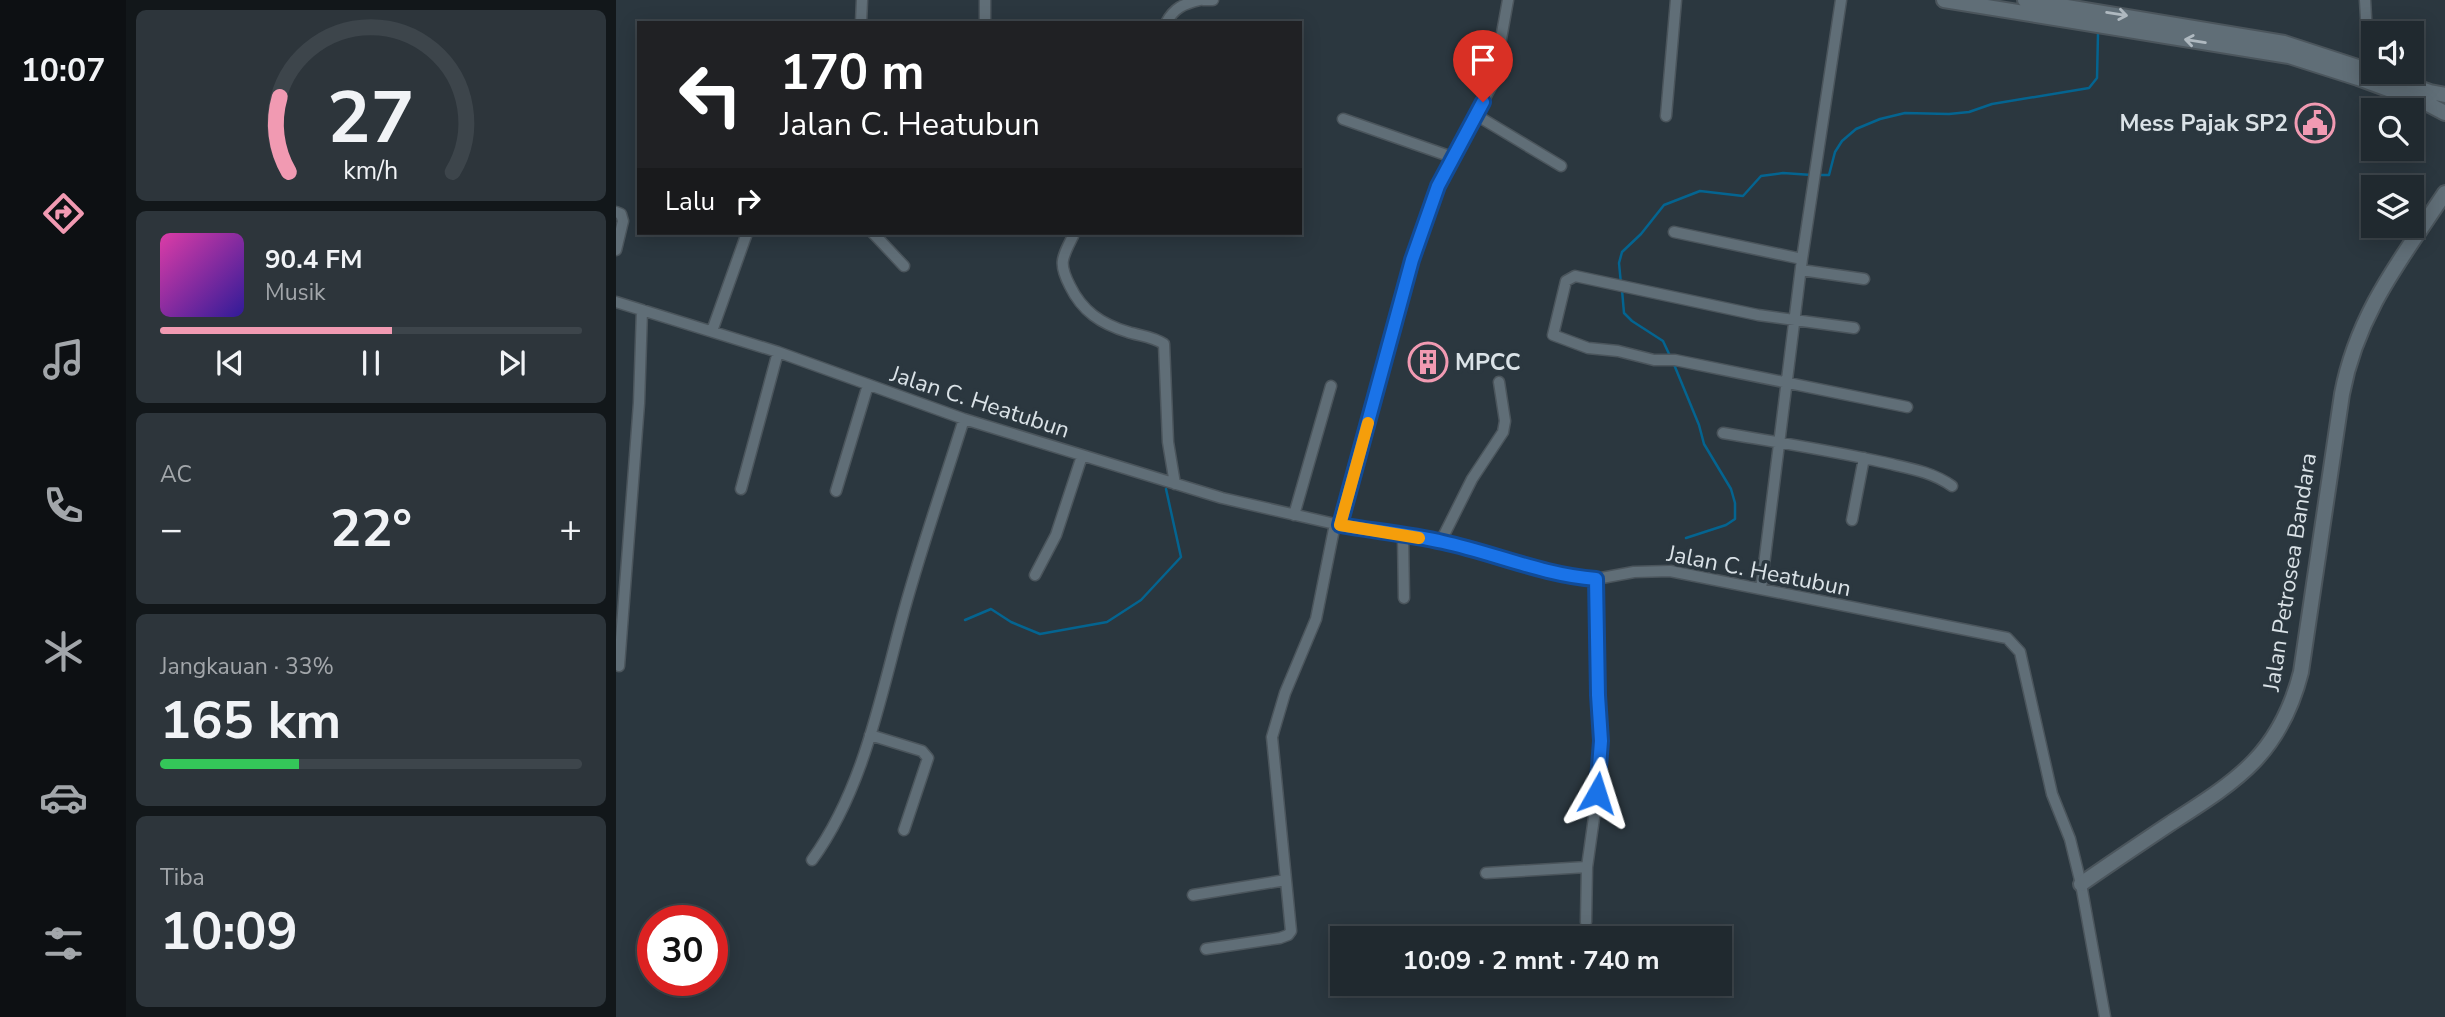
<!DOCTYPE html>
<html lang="id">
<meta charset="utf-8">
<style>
:root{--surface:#20292f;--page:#2d353b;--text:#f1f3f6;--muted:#a2a6aa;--line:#3d454b;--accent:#f19ab2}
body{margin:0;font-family:"Nunito Sans",sans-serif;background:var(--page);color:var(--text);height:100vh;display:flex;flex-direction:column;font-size:26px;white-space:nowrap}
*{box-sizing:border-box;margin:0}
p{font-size:23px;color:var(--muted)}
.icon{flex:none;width:38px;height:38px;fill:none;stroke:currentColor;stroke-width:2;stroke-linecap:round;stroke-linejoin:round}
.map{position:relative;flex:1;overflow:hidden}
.panel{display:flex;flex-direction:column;gap:10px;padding:10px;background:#12171a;width:490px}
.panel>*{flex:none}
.banner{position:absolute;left:21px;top:21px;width:665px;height:214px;border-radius:0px;box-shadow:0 4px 18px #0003,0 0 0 2px var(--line);background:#202124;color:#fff;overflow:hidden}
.tools{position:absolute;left:1745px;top:21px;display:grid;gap:14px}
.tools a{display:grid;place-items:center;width:63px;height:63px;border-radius:0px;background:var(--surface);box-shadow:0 4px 18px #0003,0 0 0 2px var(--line);font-size:35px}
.speed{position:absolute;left:21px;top:905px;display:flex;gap:14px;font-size:35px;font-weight:700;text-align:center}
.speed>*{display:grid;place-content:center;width:91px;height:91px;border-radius:50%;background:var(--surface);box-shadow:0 4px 18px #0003,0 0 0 2px var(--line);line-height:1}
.speed .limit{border:10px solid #d22;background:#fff;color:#111}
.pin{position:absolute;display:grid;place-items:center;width:60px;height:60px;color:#fff;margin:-72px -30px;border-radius:50% 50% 50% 0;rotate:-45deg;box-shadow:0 0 7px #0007}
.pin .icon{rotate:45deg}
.me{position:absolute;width:77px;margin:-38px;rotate:6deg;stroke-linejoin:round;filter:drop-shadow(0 0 5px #0008)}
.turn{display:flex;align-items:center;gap:24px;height:147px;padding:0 28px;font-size:32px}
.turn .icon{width:91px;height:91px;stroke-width:2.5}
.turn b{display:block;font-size:49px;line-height:60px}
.then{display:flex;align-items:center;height:66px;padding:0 28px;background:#0003;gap:14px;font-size:26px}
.big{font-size:52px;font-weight:700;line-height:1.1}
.panel .widget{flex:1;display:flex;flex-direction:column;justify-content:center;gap:10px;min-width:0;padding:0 24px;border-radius:10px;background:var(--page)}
.panel .dial{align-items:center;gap:0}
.dial svg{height:182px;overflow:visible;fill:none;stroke:var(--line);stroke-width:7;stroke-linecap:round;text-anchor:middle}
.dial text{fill:var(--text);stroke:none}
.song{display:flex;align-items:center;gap:21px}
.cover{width:84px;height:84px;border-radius:10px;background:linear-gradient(135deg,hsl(320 70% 55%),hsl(250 70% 35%))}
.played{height:7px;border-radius:4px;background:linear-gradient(90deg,var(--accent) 55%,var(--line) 55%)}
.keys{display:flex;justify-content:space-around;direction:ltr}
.heat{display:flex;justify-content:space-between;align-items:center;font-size:38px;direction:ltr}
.charge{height:10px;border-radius:5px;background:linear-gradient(90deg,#34c759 33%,var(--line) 0)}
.trip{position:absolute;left:714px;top:926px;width:402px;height:70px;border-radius:0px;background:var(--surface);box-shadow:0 4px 18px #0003,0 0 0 2px var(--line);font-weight:700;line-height:70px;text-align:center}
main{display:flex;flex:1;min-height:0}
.menu{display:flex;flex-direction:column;width:126px;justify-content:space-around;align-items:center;background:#0d1013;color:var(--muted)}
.menu .icon{width:49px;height:49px}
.menu .active{color:var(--accent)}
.menu b{font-size:32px;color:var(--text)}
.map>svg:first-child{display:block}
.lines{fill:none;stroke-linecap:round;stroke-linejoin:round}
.stream{stroke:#046490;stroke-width:2.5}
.minor-casing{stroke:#4b555c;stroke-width:13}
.secondary-casing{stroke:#4b555c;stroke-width:18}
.minor{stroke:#606e77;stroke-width:10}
.secondary{stroke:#606e77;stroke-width:14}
.oneway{stroke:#afb9c0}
.route-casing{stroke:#114b97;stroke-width:18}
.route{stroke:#1a73e8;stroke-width:12}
.slow{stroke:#f59e0b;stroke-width:12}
.labels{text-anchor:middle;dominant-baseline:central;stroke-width:7;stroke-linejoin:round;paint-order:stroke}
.poi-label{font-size:23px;font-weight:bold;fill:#dae2e7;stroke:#2b373f;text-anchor:end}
.street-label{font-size:23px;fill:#dae2e7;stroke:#2b373f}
</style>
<main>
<nav class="menu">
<b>10:07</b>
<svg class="icon active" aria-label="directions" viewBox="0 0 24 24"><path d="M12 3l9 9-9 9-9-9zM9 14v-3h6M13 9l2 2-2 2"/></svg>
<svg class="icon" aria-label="music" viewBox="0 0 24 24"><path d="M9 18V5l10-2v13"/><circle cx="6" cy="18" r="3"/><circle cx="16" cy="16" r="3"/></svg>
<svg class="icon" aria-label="phone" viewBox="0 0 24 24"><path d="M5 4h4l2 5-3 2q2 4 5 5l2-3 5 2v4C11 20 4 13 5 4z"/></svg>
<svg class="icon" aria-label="climate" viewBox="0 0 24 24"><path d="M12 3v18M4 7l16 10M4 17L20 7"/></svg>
<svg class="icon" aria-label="car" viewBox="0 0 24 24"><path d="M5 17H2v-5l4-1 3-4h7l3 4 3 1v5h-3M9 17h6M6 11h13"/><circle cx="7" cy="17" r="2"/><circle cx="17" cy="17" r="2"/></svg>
<svg class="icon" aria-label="filters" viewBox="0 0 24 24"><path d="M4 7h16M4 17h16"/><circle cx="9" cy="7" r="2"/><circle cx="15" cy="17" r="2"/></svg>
</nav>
<section class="panel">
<div class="widget dial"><svg viewBox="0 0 100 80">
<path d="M14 69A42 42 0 1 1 86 69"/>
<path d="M14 69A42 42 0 0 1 10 36" stroke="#f19ab2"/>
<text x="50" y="56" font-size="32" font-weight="700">27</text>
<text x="50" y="72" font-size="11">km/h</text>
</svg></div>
<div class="widget">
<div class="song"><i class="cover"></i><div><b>90.4 FM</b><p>Musik</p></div></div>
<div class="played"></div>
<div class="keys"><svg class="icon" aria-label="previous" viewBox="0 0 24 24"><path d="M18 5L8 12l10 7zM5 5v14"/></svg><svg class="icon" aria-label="pause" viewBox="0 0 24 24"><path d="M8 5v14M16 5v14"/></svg><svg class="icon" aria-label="next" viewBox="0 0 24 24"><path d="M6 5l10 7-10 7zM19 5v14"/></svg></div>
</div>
<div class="widget"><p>AC</p>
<div class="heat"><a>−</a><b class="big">22°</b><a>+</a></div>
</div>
<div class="widget"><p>Jangkauan · 33%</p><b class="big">165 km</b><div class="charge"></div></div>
<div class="widget"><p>Tiba</p><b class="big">10:09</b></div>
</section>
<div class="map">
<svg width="1829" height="1017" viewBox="0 0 1829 1017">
<rect width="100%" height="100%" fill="#2b373f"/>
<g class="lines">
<path class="stream" d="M1203,175H1213L1219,152L1226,141L1240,129L1264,119L1289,113L1333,114L1353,112L1376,104L1473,88L1481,78L1482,34
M1005,284L1003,263L1006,252L1025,234L1048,205L1084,191L1127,196L1145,176L1167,173L1196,175
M1006,290L1008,313L1016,321L1047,341L1054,356
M1057,362L1083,425L1088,444L1115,489L1119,503V519L1110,525L1070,538
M349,620L375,609L395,622L424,634L491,622L525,600L565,557L550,489"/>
<defs>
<path id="minor" d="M369,0V23
M587,0H597
M1749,0L1753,70
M245,23L246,0
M550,23C558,8 567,4 584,0
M860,115L945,166
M1050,116L1060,0
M727,119L836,157
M0,212L5,214L7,221L0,250
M1058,232L1186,259
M257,233L288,266
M457,236C446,258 442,263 454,286C466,311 485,324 512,332C524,336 536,336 548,344L552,442L559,484
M1185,270L1248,279
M0,302L162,352L348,419L606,498L719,524L825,541L956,578L980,579L1018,572L1054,571L1391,638L1404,652L1436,794L1454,839L1465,884L1489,1017
M1238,328L1142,315L959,276L950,281L937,335L972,348L1002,351L1038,360H1059L1291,407
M96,331L131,233
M1107,433C1160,442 1213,450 1266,462C1291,468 1315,471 1336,486
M125,489L162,352
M220,491L252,385
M678,515L715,386
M1236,520L1248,458
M724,525L796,260L822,186L877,83L892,0
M787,536L788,598
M825,541L856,479L887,432L889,421L883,382
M419,575L440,535L466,456
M1145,589L1186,259L1225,0
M3,666L23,403L26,310
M254,735L306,751L312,758L288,830
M196,860C246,791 263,704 285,622C303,554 327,486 348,419
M870,873L971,867
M577,895L670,880
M970,922L971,867L985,768L980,579
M590,949L664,938L672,935L675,931L656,737L669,693L700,619L719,524"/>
<path id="secondary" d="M1328,0L1673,56L1742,78L1810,103L1829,113
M1409,0L1668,43L1757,72
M1757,72L1814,92L1829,95
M1465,884C1495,863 1525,843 1555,823C1622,780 1664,754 1685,672L1726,394C1741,314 1785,259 1829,193"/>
</defs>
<use href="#minor" class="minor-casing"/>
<use href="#secondary" class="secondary-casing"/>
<use href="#minor" class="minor"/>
<use href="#secondary" class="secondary"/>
</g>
<defs><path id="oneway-shaft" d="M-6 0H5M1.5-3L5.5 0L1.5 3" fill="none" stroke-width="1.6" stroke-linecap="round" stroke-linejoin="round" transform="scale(1.75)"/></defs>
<g class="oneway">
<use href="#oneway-shaft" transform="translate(1501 14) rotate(9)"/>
<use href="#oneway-shaft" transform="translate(1579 41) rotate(-171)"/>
</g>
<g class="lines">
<defs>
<path id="route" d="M867,102L822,186L796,260L724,525C758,531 793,534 827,542C878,553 927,575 980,579L982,695L985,741L981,793"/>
</defs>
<use href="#route" class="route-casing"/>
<use href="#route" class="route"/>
<path class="slow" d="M752,423L724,525L803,538"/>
</g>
<defs>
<symbol id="civic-ring" viewBox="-11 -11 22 22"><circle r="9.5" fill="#2b373f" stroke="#f19ab2" stroke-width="1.5"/><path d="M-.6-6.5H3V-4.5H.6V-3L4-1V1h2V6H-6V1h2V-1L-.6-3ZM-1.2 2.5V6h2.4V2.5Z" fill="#f19ab2"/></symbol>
<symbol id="building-ring" viewBox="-11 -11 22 22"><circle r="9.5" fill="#2b373f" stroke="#f19ab2" stroke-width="1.5"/><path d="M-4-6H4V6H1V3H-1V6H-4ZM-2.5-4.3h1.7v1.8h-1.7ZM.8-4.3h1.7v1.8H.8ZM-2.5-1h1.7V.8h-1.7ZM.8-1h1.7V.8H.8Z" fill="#f19ab2"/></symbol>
</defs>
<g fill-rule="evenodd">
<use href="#civic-ring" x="1677" y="101" width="44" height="44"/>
<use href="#building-ring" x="790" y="340" width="44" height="44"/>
</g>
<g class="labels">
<g class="poi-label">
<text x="1672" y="123">Mess Pajak SP2</text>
<text x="839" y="362" text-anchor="start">MPCC</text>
</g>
<g class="street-label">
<text transform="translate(364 402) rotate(18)">Jalan C. Heatubun</text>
<text transform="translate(1143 571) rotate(11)">Jalan C. Heatubun</text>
<text transform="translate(1674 572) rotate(-81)">Jalan Petrosea Bandara</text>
</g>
</g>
</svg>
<div class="tools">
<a><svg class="icon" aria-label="sound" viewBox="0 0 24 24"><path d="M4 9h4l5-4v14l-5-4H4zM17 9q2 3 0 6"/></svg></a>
<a><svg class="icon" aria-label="search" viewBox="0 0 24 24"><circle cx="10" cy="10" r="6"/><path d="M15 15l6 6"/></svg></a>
<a><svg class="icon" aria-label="layers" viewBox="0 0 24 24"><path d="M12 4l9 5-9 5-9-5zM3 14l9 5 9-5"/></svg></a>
</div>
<div class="speed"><div class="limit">30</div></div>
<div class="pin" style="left:867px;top:102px;background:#d93025"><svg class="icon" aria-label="arrive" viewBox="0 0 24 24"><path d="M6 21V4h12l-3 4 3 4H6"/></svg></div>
<svg class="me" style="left:981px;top:793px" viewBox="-20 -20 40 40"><path d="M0-17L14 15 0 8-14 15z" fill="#1a73e8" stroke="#fff" stroke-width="4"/></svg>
<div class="trip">10:09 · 2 mnt · 740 m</div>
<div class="banner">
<div class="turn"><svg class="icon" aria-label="left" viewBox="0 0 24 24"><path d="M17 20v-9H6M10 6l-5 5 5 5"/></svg><div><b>170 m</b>Jalan C. Heatubun</div></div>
<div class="then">Lalu<svg class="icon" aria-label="right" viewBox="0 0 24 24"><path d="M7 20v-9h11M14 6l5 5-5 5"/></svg></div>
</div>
</div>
</main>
